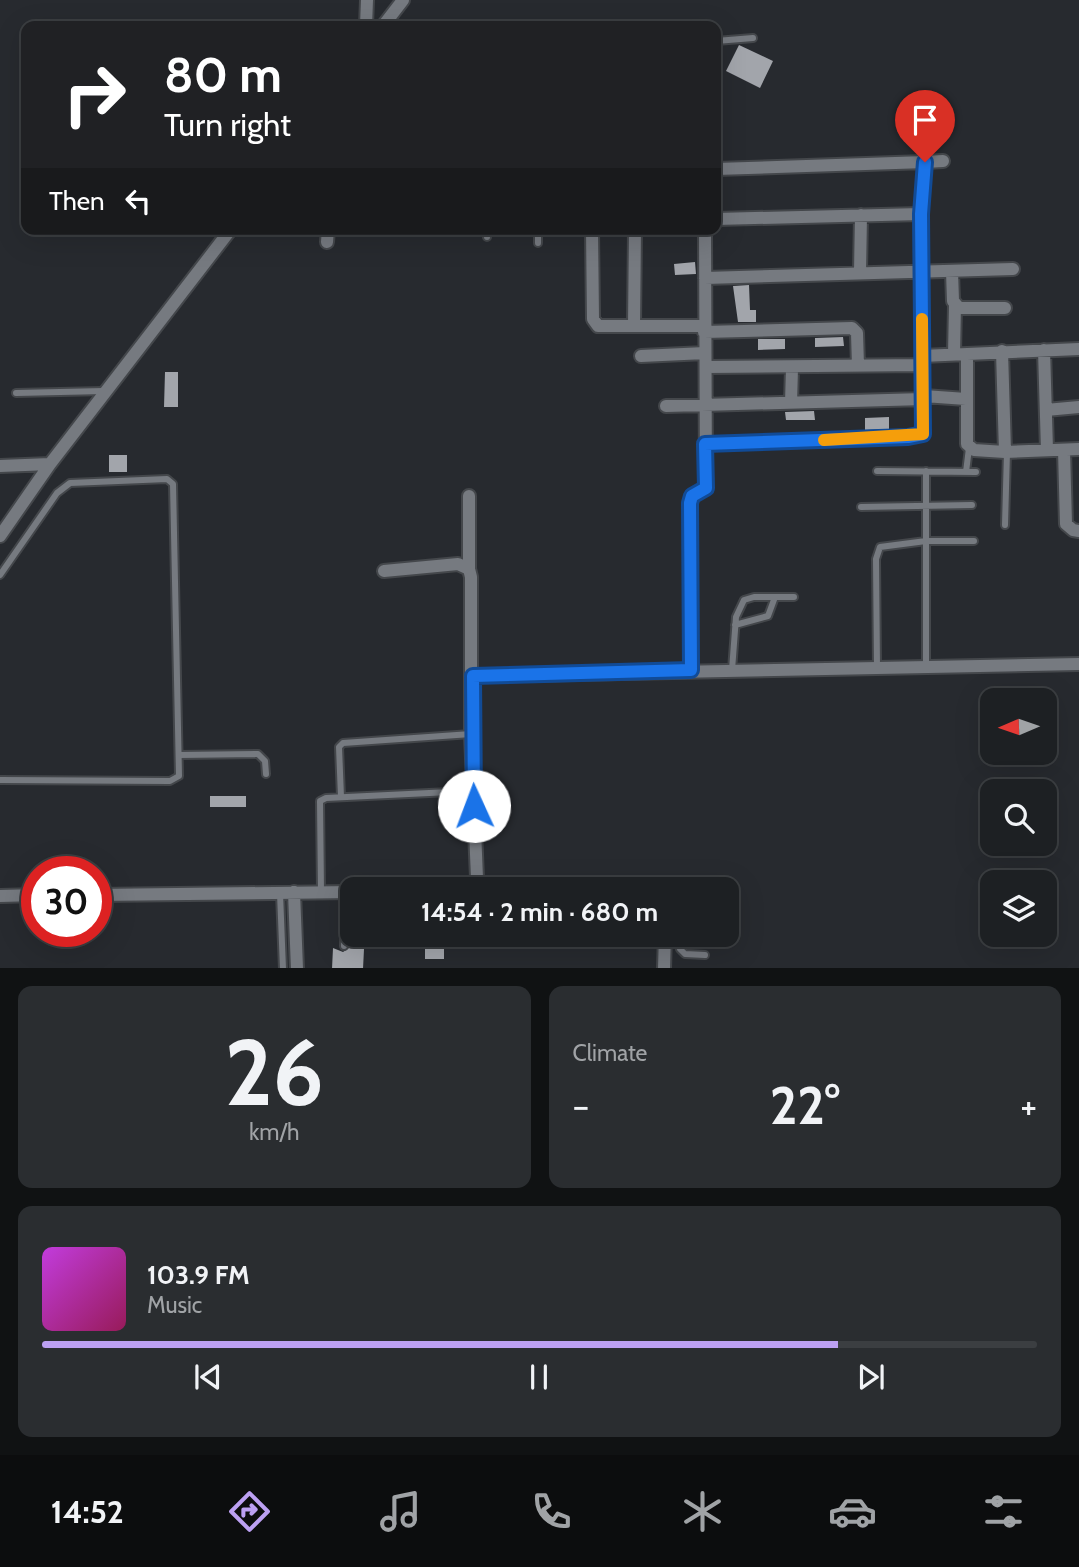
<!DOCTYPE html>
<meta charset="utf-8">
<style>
:root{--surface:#1d2023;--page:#2a2d30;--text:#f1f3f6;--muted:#a0a3a6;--line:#3b3e41;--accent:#bca0f2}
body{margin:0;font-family:Cabin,sans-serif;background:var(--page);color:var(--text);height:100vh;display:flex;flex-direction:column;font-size:26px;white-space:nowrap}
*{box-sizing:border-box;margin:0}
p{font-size:23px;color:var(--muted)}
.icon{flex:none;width:38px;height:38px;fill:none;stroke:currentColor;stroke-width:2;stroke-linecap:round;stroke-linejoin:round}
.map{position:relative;height:968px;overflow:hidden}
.sheet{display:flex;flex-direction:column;gap:18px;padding:18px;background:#101213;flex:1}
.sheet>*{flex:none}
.banner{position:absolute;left:21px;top:21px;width:700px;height:214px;border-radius:14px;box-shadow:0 7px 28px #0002,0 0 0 2px var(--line);background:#202124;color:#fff;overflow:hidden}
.needle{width:46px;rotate:268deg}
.controls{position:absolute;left:980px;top:688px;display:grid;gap:14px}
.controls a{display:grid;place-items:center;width:77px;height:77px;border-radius:14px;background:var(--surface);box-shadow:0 7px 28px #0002,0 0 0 2px var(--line);font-size:35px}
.speed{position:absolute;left:21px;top:856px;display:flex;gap:14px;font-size:35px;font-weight:700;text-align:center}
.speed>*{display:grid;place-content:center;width:91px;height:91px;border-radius:50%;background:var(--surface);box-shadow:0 7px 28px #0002,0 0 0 2px var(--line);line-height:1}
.speed .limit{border:10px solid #d22;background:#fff;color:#111}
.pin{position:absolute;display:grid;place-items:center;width:60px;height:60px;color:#fff;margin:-72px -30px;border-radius:50% 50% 50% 0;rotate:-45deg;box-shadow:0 0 7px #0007}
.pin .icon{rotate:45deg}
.me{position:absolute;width:77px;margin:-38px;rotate:358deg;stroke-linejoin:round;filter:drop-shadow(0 0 5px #0008)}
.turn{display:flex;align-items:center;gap:24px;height:147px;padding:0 28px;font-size:32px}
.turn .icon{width:91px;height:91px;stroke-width:2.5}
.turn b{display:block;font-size:49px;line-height:60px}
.then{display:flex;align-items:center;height:66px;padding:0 28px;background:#0003;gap:14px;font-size:26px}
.big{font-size:52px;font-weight:700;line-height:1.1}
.sheet .card{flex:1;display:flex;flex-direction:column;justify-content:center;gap:10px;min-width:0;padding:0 24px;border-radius:14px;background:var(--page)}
.sheet .dial{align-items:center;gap:0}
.dial b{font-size:91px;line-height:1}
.song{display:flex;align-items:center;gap:21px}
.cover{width:84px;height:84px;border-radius:10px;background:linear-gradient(135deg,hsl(290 70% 55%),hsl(330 70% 35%))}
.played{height:7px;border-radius:4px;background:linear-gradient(90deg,var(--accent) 80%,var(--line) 80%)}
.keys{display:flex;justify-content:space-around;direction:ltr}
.heat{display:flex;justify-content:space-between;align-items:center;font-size:38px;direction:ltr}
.sheet .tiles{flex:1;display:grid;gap:18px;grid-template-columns:1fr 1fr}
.card:last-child{grid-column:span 2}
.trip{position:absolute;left:340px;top:877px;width:399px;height:70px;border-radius:14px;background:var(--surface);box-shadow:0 7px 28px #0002,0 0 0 2px var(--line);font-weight:700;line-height:70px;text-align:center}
.menu{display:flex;height:112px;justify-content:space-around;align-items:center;background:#0c0d0e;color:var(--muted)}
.menu .icon{width:49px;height:49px}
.menu .active{color:var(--accent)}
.menu b{font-size:32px;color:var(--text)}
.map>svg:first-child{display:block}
.building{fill:#a2a5ab}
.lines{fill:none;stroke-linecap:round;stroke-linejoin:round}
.service-casing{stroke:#44474b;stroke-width:10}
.minor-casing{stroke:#44474b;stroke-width:16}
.service{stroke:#767a80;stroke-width:6}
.minor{stroke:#767a80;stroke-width:12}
.route-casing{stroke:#114b97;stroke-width:18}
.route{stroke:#1a73e8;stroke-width:12}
.slow{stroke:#f59e0b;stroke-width:12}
</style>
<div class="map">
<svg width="1079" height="969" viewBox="0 0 1079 969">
<rect width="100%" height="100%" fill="#272a2f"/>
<path class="building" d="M739,45L773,61L760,88L726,71Z
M695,262L696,274L675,275L674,264Z
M749,285L750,310H756V322H738L733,286Z
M843,337L844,346L815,347V338Z
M758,339H785V349L758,350Z
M165,372H178V407H164Z
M814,411L815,420H786L785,412Z
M889,417V429L865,430V418Z
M109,455H127V472H109Z
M210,796H246V807H210Z
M425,941H444V959H425Z
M333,948L343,952L349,948L364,949L363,969H332Z"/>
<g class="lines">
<defs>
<path id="service" d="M716,41L753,38
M487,229V237
M538,229V243
M16,393L104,391
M877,471L976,472
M926,471V667
M966,472L969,448
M861,507L972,505
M1005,525L1007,452
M0,575L57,493L70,483L167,479L173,484L179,776L170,781L0,780
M735,625L768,616L775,597
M877,668L876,559L880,547L926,541H974
M732,670L736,617L744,600L754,597H794
M179,755L258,754L265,761L266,774
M341,797L339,747L343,743L471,734
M321,892L320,801L326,798L450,792
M280,893L283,969
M679,934L680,949L685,954L705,955
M344,946L346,892"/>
<path id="minor" d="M366,26L367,0
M383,26L403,0
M716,169L925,162
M716,219L921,214
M592,229L593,319L598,326H704
M327,242L328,229
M952,271L953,301L959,308H1005
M860,272L861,215
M705,278L1013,269
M634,326L635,229
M704,332L852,328L857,333L858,366
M1044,350L1047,450
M1002,351L1005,452L1079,449
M954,354L955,305
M967,354V444L974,450L1005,452
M641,356L705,353
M922,356L1079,349
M706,367L923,365
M924,396L966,399
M791,403L792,368
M666,406L924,399
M1046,410L1079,407
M705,444L908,437L923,434L921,214L925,162L943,161
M1064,450L1066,524L1073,530L1079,531
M0,466L50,464
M0,536L50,464L231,229
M469,569V496
M384,571L458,564L469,569L471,577V734L477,878L472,889
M691,670L690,503L692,496L706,488L705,229
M473,676L1079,664
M618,889H655
M294,892L297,969
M96,895L352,892
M0,896L37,895
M664,969L665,934"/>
</defs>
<use href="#service" class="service-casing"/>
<use href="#minor" class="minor-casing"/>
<use href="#service" class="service"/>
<use href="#minor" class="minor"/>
</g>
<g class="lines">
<defs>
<path id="route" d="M474,806L473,676L691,670L690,503L692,496L706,488L705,444L908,437L923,434L921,214L925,162"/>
</defs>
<use href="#route" class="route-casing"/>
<use href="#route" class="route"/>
<path class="slow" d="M824,440L923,434L922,319"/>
</g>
</svg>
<div class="controls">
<a><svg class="needle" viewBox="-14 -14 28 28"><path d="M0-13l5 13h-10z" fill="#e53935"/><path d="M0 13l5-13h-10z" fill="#a0a3a6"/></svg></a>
<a><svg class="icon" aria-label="search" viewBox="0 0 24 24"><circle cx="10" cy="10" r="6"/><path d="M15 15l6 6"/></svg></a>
<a><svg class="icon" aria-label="layers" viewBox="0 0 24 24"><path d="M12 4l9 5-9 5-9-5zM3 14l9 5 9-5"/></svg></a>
</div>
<div class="speed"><div class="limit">30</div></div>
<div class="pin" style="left:925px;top:162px;background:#d93025"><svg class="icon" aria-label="arrive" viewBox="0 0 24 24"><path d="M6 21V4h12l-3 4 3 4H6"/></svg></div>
<svg class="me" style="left:474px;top:806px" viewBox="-20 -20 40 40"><circle r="19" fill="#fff"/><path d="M0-13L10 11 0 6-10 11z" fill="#1a73e8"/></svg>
<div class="trip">14:54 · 2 min · 680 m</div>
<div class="banner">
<div class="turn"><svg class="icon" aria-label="right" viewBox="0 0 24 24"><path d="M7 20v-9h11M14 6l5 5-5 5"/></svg><div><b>80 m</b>Turn right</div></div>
<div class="then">Then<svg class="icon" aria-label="left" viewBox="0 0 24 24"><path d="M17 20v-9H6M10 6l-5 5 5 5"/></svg></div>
</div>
</div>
<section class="sheet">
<div class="tiles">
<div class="card dial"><b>26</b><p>km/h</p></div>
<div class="card"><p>Climate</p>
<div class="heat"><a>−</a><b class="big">22°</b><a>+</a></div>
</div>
<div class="card">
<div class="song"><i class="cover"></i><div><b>103.9 FM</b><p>Music</p></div></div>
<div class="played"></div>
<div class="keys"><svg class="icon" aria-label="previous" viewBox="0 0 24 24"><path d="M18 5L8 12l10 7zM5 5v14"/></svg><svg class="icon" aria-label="pause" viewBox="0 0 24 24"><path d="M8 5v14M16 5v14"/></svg><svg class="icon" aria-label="next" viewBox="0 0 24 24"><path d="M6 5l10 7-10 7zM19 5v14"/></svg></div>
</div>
</div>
</section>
<nav class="menu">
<b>14:52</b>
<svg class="icon active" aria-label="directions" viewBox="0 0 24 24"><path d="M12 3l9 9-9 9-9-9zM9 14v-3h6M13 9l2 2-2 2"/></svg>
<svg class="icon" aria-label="music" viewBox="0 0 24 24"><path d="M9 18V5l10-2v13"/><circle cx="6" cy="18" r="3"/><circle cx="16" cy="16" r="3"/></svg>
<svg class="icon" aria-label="phone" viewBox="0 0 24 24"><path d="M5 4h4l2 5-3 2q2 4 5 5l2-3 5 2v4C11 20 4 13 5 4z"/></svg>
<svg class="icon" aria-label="climate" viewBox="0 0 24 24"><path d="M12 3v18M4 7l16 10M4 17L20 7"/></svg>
<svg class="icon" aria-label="car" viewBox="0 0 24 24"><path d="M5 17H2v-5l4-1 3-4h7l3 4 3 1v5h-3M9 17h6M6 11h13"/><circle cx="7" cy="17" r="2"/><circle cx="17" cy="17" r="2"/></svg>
<svg class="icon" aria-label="filters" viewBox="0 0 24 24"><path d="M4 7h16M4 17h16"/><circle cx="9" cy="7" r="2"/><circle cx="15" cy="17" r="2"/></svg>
</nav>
